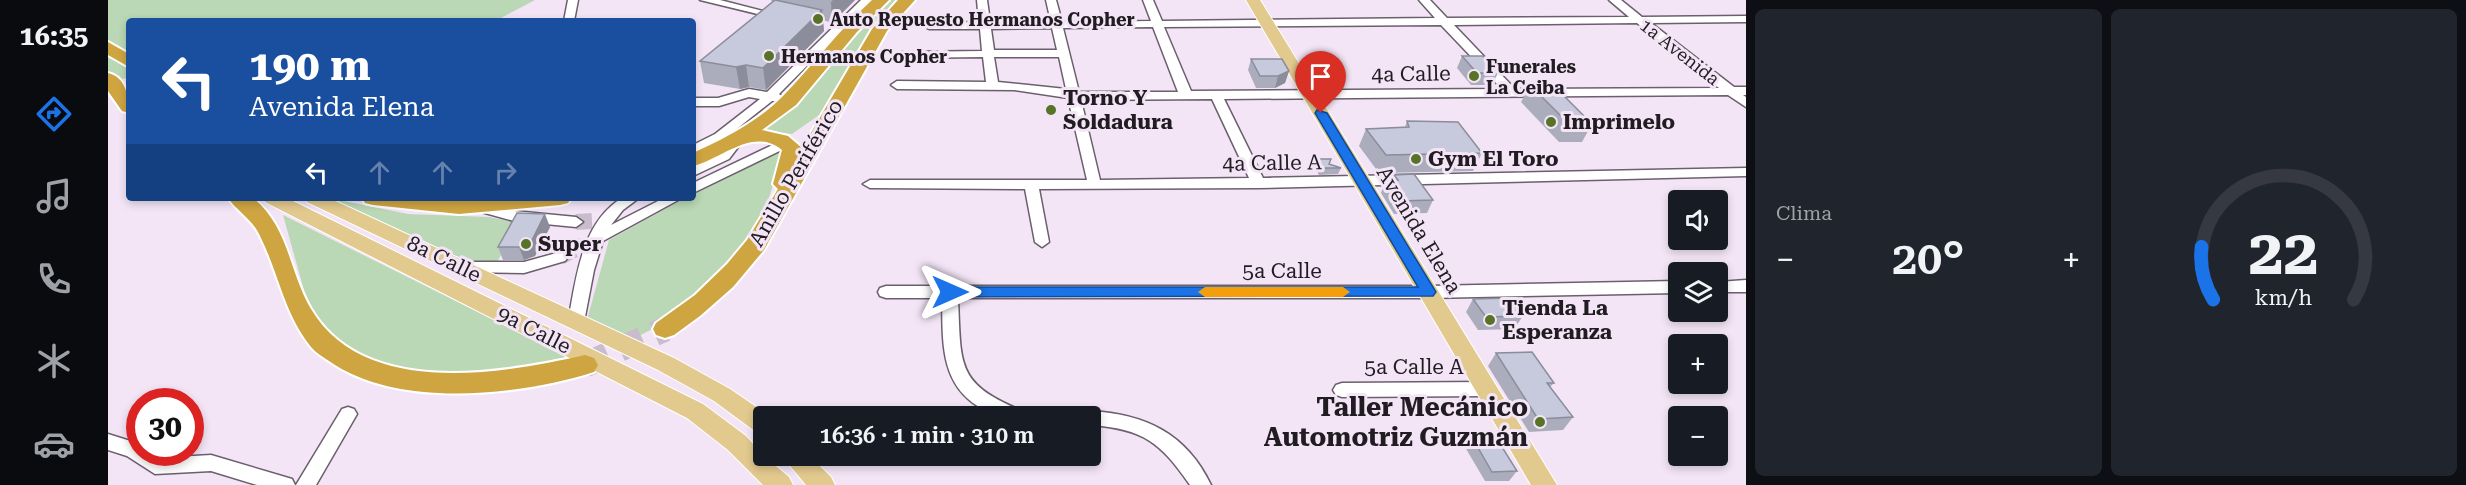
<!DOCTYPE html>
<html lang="es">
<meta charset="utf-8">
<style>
:root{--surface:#171b24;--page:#20242c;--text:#f1f3f6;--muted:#9ea1a6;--line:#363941;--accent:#1a73e8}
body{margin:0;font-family:"Roboto Serif",serif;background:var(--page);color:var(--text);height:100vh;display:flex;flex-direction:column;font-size:22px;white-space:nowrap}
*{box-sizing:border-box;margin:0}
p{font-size:20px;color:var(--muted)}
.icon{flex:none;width:33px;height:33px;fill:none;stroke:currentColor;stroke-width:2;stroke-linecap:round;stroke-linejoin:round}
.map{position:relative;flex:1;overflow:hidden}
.sheet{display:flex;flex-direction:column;gap:9px;padding:9px;background:#0d0f14;width:720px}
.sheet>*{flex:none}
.banner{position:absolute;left:18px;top:18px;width:570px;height:183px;border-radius:6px;box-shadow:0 3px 9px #0003;background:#1a4fa0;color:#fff;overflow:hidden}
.buttons{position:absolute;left:1560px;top:190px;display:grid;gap:12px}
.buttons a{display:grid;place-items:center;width:60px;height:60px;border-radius:6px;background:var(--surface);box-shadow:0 3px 9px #0003;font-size:30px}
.speed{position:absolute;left:18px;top:388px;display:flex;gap:12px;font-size:30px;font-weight:700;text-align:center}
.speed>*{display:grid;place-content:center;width:78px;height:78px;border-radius:50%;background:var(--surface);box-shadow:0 3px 9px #0003;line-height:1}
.speed .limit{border:9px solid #d22;background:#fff;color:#111}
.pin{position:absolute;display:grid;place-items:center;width:51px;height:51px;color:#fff;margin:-62px -26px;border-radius:50% 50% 50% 0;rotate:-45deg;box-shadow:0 0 6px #0007}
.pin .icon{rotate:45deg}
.me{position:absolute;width:66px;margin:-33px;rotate:90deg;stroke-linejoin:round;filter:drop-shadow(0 0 4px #0008)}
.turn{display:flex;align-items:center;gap:21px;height:126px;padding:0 24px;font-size:27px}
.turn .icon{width:78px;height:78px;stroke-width:2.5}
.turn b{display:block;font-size:42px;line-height:51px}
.lanes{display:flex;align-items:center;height:57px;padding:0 24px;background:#0003;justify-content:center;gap:30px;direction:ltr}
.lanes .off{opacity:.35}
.big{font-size:45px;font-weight:600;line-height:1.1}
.sheet .widget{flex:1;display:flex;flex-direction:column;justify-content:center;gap:9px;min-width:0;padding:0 21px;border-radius:9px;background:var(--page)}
.sheet .dial{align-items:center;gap:0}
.dial svg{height:156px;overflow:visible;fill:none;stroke:var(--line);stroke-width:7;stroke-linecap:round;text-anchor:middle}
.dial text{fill:var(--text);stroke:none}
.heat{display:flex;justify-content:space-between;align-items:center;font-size:33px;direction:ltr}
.sheet .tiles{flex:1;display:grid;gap:9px;grid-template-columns:repeat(2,1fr)}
.trip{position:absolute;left:645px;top:406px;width:348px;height:60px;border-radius:6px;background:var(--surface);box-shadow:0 3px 9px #0003;font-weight:600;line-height:60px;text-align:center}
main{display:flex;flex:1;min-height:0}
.menu{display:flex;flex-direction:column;width:108px;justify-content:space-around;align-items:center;background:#090b0e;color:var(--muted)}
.menu .icon{width:42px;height:42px}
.menu .on{color:var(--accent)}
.menu b{font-size:27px;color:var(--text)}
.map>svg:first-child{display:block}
.green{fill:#bad8b5}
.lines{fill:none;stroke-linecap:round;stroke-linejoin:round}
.minor-tunnel{stroke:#c9bdcc;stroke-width:16;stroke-dasharray:16 8;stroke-linecap:butt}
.highway-tunnel{stroke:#c9bdcc;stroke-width:25;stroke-dasharray:25 13;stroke-linecap:butt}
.minor-casing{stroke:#6b5f6d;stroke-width:3}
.major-casing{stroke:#fff;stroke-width:2}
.highway-casing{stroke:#fff;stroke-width:4}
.minor{fill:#fff;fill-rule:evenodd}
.major{fill:#e2c98e;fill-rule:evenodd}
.highway{fill:#cfa542;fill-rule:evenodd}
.wall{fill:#abadbd}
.shaded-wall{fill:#8b8d9a}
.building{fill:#c7c9dc;stroke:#8b8d9a;stroke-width:1.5}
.route{fill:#1a73e8;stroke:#114b97;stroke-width:1.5}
.slow{fill:#f59e0b}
.poi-dot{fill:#567327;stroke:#f3e5f6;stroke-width:2}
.labels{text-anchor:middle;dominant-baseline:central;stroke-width:6;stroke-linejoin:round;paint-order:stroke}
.far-poi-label{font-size:18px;font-weight:bold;fill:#211c22;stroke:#f3e5f6;text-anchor:start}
.far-street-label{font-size:18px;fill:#211c22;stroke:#f3e5f6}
.street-label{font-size:21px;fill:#211c22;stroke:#f3e5f6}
.poi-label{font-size:21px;font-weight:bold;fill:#211c22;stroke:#f3e5f6;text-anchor:start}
.near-poi-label{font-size:26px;font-weight:bold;fill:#211c22;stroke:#f3e5f6;text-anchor:end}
</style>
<main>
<nav class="menu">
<b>16:35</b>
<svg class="icon on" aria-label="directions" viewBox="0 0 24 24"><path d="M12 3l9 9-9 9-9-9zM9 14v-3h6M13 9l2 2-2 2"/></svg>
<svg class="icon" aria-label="music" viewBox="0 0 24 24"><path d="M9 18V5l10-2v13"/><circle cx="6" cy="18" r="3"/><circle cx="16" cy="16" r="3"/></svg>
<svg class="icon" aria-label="phone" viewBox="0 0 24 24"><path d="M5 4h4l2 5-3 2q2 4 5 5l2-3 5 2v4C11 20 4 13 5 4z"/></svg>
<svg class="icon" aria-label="climate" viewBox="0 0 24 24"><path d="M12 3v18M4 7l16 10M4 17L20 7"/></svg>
<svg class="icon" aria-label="car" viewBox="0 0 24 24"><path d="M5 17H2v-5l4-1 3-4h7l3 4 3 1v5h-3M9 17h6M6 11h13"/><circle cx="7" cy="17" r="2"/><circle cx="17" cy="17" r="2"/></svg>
</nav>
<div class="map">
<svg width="1638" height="485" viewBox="0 0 1638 485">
<rect width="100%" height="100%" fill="#f3e5f6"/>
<path class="green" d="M0,0H427L387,21H21V78L0,81Z
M781,0H790L759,36L717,111L684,134L652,131L692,101L756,23Z
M670,146L677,148L656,213L615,276L562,320L523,340L479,320L501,240L577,198H585V194Z
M221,198L300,214L381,217L411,223L388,264C328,258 274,224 221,198Z
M175,215L464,359L389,376L307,372L260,360L229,342L202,312Z"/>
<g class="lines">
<path class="minor-tunnel" d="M468,222L486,221
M452,257L475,245"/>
<path class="highway-tunnel" d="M477,365L557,329"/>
<defs>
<path id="minor" d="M460,0H470L466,21H456Z
M592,0H612L675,16L670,19Z
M753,0H764L671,94L676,98L674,101H664L616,139L585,154V145L607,134L652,99L641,97L611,106H585V98H610L641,89L659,92Z
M869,0H879L882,22H943L938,0H948L954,22L1043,21L1035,0H1045L1054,21L1327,18L1311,0H1322L1339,18L1521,17L1501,0H1513L1534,17L1638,16V22L1543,23L1626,87H1638V95H1635L1638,97V107L1620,95L1116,99L1155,178L1638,168V176L1151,188L931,189L941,242L934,247L927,242L917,189L762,188L755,184L762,180H979L960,98L906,90L789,89L783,85L789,81L878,82L875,57L794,58L788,55L794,52L874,51L872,29H821L815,26L821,23L871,22ZM1529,23L1611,88L1407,89L1346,25ZM1333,25L1394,89L1083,91L1056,27ZM1045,27L1070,92H971L955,28ZM944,28L949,50H886L883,29ZM886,57H951L958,89L890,82ZM1104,99L1141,178L992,180L973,100Z
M630,134L637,138L621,159L585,176V167L611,153L625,135Z
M679,138L686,142L684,145L585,193V183Z
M514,198H531L515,210L503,225L556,198H574L495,241L486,270L476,322L474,326H462L460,322C468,279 473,223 514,198Z
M371,202L406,211L468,217L475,222L468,227L406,221L366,210L364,207L366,204Z
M452,252L457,253L460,257L457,261L416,273L352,272L344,267L352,262H416Z
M1638,280V292H1610V282Z
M1570,281V293L1320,298H850C853,367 848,384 917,412L920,417C911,417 901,419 892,417C885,416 877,410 871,407C831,383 835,339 834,298H778L772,296L770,292L772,288L778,286H1320Z
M1379,382L1385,384L1388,389L1385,394L1379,396L1234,397L1228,395L1225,390L1228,385L1234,383Z
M240,407L246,409L249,414L208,485H188L234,409Z
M982,411C1037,414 1078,433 1103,485H1082C1052,442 1036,429 982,425V417H973L976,413Z
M0,434L32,444V453H44L50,458L103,455L184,479L187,485H149L103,471L47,474L19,456L0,450Z"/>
<path id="major" d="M1138,0H1152L1449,485H1423Z
M155,198H179L595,404L638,436L656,456L681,477L685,485H655L620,450L579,418L157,202Z
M197,198H221L566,358L622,389L663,417H656V435L648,432L606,401L550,370L199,202Z
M674,456H702L723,477L727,485H698Z"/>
<path id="highway" d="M764,0H781L749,32L688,105L654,130L680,136L694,148L764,29L790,0H807L779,31L656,250L625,287L592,316L566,335L557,338L548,335L545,329L548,323L587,295L619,264L639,240L670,189L665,184L674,150C645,126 614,159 585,166V153C616,139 651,121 675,96C706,64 731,30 764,0Z
M0,42L21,54V67L0,55Z
M0,73C18,77 21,97 21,113L14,111L0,91Z
M120,198H145C181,227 181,272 203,309C256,398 393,374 477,355L486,358L490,365L486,372C410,396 289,409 221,361C215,357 208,353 203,347C176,313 171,274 152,236C145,220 130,212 120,198Z
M254,198L351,200L463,198L460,203L452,205L351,214L265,205L257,203Z"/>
</defs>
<use href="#minor" class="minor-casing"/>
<use href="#major" class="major-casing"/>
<use href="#highway" class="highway-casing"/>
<use href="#minor" class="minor"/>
<use href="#major" class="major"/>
<use href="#highway" class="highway"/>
</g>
<path class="wall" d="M663,0H747L724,23L715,20L716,31L658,90L641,87L632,89L596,83L592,61L664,2Z
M1354,56L1390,73L1384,85H1363L1349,68Z
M1143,59L1181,71L1177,83L1167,88H1148L1140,70Z
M1422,85L1484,124L1474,142H1451L1413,102Z
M1299,121L1374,153L1365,171L1271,173L1251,146L1258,129L1297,127Z
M1208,159L1233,168L1230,174L1211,175L1206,166Z
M1286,175L1325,200L1319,213L1286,214L1273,193L1278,180H1284Z
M442,227L427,256L416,260H395L390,247Z
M1365,299L1415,316L1406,329L1370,330L1358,312Z
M1388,353L1446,383L1442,387L1465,417L1455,430L1421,432L1380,366Z
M1361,432L1409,471L1401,481H1377L1354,442Z"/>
<path class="shaded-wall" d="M725,0H747L724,23L723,2Z
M714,10L716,31L658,90L655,68Z
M638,65L641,87L632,89L628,67Z
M1181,71L1177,83L1167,88L1170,76Z
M437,214L442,227L427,256L416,260L411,247Z"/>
<path class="building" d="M667,0L714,10L655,68L638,65L628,67L592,61Z
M1354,56H1375L1390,73H1369Z
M1143,59H1174L1181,71L1170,76H1152Z
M1444,84L1484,124H1461L1422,85Z
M1299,121L1350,122L1374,153L1278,155L1258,129L1301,127Z
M1208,159H1223L1221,164L1233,168H1213Z
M1306,174L1325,200L1291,201L1278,180H1290L1286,175Z
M409,213L437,214L422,244L411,247H390Z
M1401,298L1415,316L1378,317L1365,299Z
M1424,352L1446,383H1439L1465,417L1430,419L1388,353Z
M1384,431L1409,471L1384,472L1361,432Z"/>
<path class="route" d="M1209,110L1219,113L1328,292L1325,296L842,297L835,292L842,287H1310L1207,113Z"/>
<path class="slow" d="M1097,287H1235L1242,292L1235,297H1097L1090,292Z"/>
<g class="poi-dot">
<circle cx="710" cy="19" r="6"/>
<circle cx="661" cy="56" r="6"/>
<circle cx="1366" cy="76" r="6"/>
<circle cx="943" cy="110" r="6"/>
<circle cx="1443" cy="122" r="6"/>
<circle cx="1308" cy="159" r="6"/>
<circle cx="418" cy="244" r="6"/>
<circle cx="1382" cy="320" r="6"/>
<circle cx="1432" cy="422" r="6"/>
</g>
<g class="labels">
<g class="far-poi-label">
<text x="722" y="19">Auto Repuesto Hermanos Copher</text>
<text x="673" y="56">Hermanos Copher</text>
<text x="1378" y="66">Funerales<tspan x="1378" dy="21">La Ceiba</tspan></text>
</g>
<g class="far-street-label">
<text transform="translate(1572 52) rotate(38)">1a Avenida</text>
</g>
<g class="street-label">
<text transform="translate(1303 74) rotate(-1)">4a Calle</text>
<text transform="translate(1164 163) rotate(-1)">4a Calle A</text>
<text transform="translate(688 173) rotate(-60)">Anillo Periférico</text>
<text transform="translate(1311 230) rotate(59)">Avenida Elena</text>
<text transform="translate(336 259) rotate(26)">8a Calle</text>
<text x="1174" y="271">5a Calle</text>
<text transform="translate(426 330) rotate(27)">9a Calle</text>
<text x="1306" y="367">5a Calle A</text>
</g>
<g class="poi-label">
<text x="955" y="98">Torno Y<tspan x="955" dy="24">Soldadura</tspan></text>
<text x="1455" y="122">Imprimelo</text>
<text x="1320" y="159">Gym El Toro</text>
<text x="430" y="244">Super</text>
<text x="1394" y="308">Tienda La<tspan x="1394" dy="24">Esperanza</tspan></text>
</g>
<g class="near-poi-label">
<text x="1420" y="407">Taller Mecánico<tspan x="1420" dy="30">Automotriz Guzmán</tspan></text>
</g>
</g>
</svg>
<div class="buttons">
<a><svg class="icon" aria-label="sound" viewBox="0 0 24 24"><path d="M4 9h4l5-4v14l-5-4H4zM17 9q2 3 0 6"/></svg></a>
<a><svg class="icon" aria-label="layers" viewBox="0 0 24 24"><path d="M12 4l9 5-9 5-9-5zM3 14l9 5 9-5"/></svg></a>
<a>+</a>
<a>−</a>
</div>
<div class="speed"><div class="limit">30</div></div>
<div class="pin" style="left:1213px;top:113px;background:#d93025"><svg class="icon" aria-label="arrive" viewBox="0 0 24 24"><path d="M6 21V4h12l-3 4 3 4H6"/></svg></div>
<svg class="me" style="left:842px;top:292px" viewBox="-20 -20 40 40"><path d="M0-17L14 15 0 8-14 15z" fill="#1a73e8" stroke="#fff" stroke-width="4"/></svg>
<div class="trip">16:36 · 1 min · 310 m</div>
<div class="banner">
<div class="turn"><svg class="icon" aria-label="left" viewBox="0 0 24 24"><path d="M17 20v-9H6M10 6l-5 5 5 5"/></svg><div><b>190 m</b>Avenida Elena</div></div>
<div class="lanes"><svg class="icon" aria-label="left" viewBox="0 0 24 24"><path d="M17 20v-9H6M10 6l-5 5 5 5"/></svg><svg class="icon off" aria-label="ahead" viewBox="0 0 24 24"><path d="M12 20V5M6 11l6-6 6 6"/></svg><svg class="icon off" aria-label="ahead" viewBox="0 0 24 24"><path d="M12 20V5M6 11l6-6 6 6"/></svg><svg class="icon off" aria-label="right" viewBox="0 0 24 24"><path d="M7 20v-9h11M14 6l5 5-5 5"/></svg></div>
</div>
</div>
<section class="sheet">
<div class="tiles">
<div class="widget"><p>Clima</p>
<div class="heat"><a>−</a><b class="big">20°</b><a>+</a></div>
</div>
<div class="widget dial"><svg viewBox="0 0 100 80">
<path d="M14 69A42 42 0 1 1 86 69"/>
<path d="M14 69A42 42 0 0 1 8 42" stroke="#1a73e8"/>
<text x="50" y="56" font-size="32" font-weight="700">22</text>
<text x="50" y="72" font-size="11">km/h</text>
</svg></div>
</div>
</section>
</main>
